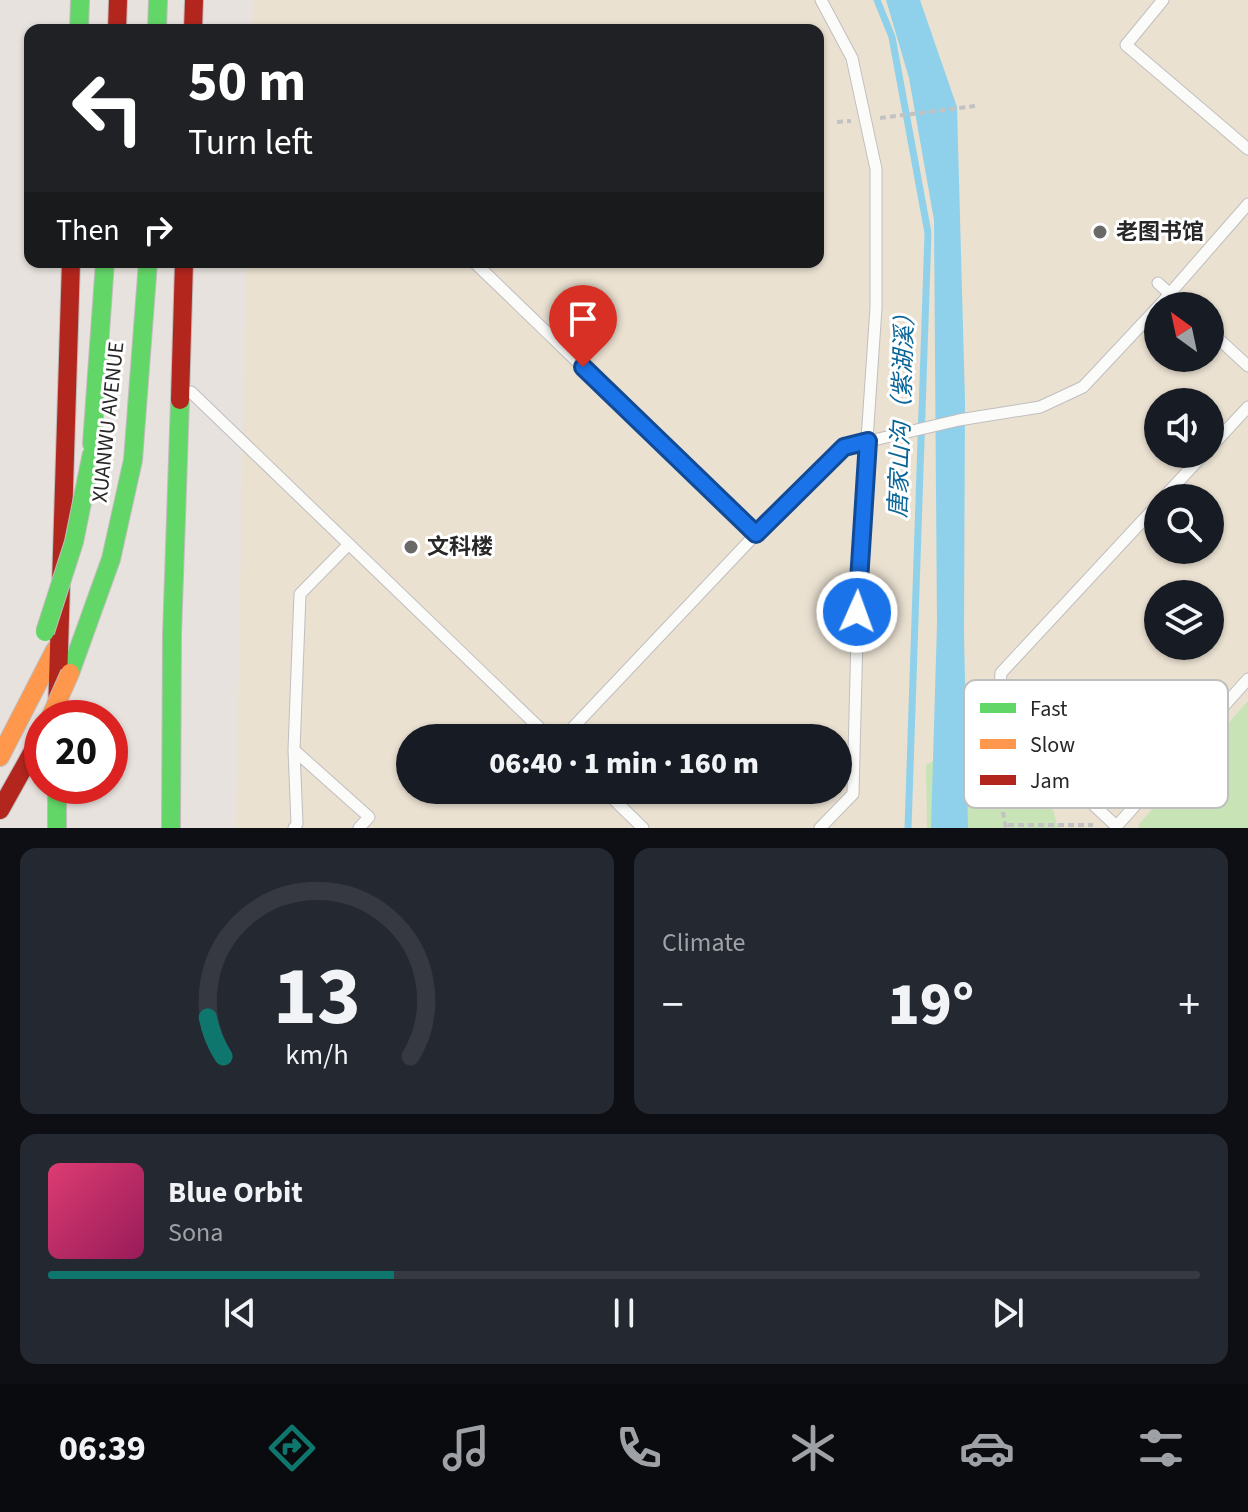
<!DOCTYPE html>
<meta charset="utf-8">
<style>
:root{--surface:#171b24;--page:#242831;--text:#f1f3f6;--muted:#9ea1a6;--line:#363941;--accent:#0f766e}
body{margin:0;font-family:"Source Sans 3","Noto Sans SC",sans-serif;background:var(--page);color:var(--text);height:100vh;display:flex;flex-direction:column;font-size:30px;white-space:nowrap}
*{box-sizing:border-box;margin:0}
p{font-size:26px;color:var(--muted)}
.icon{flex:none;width:44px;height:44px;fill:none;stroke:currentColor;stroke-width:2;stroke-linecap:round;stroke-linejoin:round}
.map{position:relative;height:828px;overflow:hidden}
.drawer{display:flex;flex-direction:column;gap:20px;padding:20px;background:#0d0f14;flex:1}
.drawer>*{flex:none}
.banner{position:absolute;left:24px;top:24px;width:800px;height:244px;border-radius:16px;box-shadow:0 2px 6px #0004;background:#202124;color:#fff;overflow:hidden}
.needle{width:52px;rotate:327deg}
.tools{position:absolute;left:1144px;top:292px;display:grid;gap:16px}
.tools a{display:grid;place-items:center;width:80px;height:80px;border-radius:50%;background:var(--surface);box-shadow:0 2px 6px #0004;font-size:40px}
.speed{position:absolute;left:24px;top:700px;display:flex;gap:16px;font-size:40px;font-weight:700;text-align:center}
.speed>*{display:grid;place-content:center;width:104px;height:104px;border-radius:50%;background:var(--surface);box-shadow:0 2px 6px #0004;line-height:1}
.speed .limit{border:12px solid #d22;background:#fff;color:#111}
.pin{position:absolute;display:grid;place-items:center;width:68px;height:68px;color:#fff;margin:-82px -34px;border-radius:50% 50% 50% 0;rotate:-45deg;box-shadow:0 0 8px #0007}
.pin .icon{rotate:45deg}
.me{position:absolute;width:88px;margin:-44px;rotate:2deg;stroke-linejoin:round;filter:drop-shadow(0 0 6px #0008)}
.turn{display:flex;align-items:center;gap:28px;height:168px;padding:0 32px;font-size:36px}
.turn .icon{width:104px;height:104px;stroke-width:2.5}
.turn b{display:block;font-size:56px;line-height:68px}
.then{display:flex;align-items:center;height:76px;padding:0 32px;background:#0003;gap:16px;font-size:30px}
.big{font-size:60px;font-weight:800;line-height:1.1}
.drawer .card{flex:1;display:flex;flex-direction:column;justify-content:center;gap:12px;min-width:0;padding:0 28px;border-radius:16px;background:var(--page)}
.drawer .dial{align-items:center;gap:0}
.dial svg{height:208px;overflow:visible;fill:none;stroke:var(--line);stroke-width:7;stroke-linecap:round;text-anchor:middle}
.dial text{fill:var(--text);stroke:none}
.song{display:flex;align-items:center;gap:24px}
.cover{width:96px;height:96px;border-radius:12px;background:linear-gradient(135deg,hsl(340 70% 55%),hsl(330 70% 35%))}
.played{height:8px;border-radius:4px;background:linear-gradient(90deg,var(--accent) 30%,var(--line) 30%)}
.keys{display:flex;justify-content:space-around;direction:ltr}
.heat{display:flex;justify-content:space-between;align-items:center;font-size:44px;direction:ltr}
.drawer .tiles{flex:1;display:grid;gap:20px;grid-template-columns:1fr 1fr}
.card:last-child{grid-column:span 2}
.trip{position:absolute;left:396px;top:724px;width:456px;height:80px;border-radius:40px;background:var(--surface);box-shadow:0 2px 6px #0004;font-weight:800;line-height:80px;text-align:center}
.tab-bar{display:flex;height:128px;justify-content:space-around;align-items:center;background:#090b0e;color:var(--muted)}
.tab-bar .icon{width:56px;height:56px}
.tab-bar .selected{color:var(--accent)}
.tab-bar b{font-size:36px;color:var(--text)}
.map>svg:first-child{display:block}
.education{fill:#eae1d1;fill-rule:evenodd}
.green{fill:#c8e3b5}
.water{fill:#8fd1ea}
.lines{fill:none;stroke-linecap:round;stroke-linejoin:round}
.stream{stroke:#8fd1ea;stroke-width:7}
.lane-casing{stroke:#c0bebf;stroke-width:13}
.fast-casing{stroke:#bfbdbc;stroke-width:20}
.slow-casing{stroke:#bfbdbc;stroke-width:20}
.jam-casing{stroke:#bfbdbc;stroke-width:20}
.path{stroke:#c3c2c2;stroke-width:4;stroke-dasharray:6 4;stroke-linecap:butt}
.lane{stroke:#fbfbfa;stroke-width:11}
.fast{stroke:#63d668;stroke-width:18}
.slow{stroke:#ff974d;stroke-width:18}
.jam{stroke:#b3261e;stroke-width:18}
.fast-bridge-casing{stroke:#bfbdbc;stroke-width:20;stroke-linecap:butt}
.slow-bridge-casing{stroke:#bfbdbc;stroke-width:20;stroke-linecap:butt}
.fast-bridge{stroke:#63d668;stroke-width:18}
.slow-bridge{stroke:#ff974d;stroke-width:18}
.route-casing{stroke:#114b97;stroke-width:20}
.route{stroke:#1a73e8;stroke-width:14}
.poi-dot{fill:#6b6967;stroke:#fff;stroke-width:3}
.labels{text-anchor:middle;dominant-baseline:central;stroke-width:6;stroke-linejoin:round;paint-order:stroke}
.poi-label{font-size:22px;font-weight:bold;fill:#282828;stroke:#fff;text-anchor:start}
.street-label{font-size:22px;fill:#282828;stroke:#fff}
.water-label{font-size:24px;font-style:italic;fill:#0b6698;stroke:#fff}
.key{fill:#fff;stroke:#bebebe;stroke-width:2}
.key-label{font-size:22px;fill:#282828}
</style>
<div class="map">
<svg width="1248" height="828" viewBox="0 0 1248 828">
<rect width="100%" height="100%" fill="#e7e2dd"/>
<path class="education" d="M253,0H1248V828H236L246,262H818V30H252ZM1158,306H1210V358H1158ZM1158,402H1210V454H1158ZM1158,498H1210V550H1158ZM1158,594H1210V646H1158ZM410,738H838V790H410Z"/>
<path class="green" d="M1248,701V828H1138L1139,824Z
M981,735L1052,806L1058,828H927L926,765Z"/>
<path class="water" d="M886,0H920L957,107L965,401L964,633L968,828H931L937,624L934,220L909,78Z"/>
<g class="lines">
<path class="stream" d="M877,0L892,37L928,233L908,828"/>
<defs>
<path id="lane" d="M1163,0L1126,45L1248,149
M474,262L756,534L563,738
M1158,283L1183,306
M1159,306L1248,204
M1210,331L1248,366
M191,392L550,738
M1210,448L1248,407
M1163,498L1204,454
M756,534L844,447L959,420L1040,407L1083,387L1158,307
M294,750L369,817L359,828
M604,790L643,828
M1115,825L998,715L1001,673L1158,504
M294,828L297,824L294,750L300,594L349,544
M820,828L853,794L859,556L876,308V169L852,58L821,0
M1115,828L1248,679"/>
<path id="fast" d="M79,30L80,0
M157,30L158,0
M92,444L105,262
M70,673L111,559L133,460L148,262
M57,786V828
M171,828L172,635L180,400"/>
<path id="slow" d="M0,757L55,650"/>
<path id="jam" d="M117,30L118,0
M193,30L194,0
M180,400L184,262
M57,713L71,262
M0,810L42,735"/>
</defs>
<use href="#lane" class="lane-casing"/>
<use href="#fast" class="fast-casing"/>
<use href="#slow" class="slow-casing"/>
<use href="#jam" class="jam-casing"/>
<path class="path" d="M880,118L975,106
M837,122L851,121
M995,733L992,755L1006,828
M1008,825H1093"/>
<use href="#lane" class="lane"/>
<use href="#fast" class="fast"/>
<use href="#slow" class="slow"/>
<use href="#jam" class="jam"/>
<defs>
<path id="fast-bridge" d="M45,632L74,542L92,453"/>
<path id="slow-bridge" d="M50,718L70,673"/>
</defs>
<use href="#fast-bridge" class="fast-bridge-casing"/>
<use href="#slow-bridge" class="slow-bridge-casing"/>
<use href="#fast-bridge" class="fast-bridge"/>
<use href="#slow-bridge" class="slow-bridge"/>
</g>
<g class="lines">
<defs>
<path id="route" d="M583,367L756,534L844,447L868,441L857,612"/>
</defs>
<use href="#route" class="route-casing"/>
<use href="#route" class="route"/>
</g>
<g class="poi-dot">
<circle cx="1100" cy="232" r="8"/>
<circle cx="411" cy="547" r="8"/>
</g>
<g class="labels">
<g class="poi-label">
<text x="1116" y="232">老图书馆</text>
<text x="427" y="547">文科楼</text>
</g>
<g class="street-label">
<text transform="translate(108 422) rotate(-84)">XUANWU AVENUE</text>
</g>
<g class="water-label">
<text transform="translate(902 410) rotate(-88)">唐家山沟（紫湖溪）</text>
</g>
</g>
<rect x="964" y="680" width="264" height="128" rx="12" class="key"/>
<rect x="980" y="703" width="36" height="10" fill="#63d668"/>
<rect x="980" y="739" width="36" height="10" fill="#ff974d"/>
<rect x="980" y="775" width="36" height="10" fill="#b3261e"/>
<g class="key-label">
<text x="1030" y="716">Fast</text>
<text x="1030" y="752">Slow</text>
<text x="1030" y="788">Jam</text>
</g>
</svg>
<div class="tools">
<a><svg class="needle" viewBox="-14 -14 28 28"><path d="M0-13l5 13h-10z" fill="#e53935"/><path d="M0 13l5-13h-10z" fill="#9ea1a6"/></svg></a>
<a><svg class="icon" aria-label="sound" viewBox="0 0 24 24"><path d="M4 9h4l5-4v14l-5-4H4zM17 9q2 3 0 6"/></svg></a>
<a><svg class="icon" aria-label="search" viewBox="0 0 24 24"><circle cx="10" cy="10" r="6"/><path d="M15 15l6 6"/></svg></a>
<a><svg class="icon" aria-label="layers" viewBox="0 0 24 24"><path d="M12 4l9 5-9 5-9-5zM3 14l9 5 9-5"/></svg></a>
</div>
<div class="speed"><div class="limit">20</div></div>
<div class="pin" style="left:583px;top:367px;background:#d93025"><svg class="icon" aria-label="arrive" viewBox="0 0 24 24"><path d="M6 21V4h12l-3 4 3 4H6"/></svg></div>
<svg class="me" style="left:857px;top:612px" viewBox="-20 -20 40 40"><circle r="17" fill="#1a73e8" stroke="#fff" stroke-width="3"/><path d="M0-11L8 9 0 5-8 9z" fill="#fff"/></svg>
<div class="trip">06:40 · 1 min · 160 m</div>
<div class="banner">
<div class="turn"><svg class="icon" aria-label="left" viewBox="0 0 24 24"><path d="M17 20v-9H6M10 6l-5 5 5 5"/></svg><div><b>50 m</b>Turn left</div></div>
<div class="then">Then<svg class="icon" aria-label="right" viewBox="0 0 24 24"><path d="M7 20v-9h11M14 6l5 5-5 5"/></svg></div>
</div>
</div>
<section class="drawer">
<div class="tiles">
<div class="card dial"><svg viewBox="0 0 100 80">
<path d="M14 69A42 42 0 1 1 86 69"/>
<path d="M14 69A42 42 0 0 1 8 54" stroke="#0f766e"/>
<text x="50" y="56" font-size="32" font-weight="700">13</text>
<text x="50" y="72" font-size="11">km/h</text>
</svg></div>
<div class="card"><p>Climate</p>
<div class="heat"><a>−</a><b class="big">19°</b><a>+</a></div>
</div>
<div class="card">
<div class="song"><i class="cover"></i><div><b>Blue Orbit</b><p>Sona</p></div></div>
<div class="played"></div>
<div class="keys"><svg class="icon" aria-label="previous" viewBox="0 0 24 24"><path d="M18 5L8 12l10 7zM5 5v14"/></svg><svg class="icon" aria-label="pause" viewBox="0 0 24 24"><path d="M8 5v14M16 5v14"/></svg><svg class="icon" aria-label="next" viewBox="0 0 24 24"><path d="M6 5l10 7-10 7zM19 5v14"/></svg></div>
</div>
</div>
</section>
<nav class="tab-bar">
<b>06:39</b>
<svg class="icon selected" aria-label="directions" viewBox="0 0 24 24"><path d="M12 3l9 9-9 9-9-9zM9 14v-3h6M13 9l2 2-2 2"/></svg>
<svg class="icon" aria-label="music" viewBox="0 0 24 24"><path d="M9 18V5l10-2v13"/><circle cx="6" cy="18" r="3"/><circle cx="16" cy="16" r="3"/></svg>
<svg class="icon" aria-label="phone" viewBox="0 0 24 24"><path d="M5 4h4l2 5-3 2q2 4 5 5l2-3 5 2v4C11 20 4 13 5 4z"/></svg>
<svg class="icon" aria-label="climate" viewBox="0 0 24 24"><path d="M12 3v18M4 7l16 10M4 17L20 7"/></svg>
<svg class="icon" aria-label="car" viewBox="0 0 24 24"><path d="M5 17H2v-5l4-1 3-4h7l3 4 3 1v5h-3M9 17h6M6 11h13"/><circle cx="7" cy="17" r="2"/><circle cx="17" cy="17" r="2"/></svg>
<svg class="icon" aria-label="filters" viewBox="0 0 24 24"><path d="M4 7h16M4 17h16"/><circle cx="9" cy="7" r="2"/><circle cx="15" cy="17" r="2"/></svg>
</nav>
